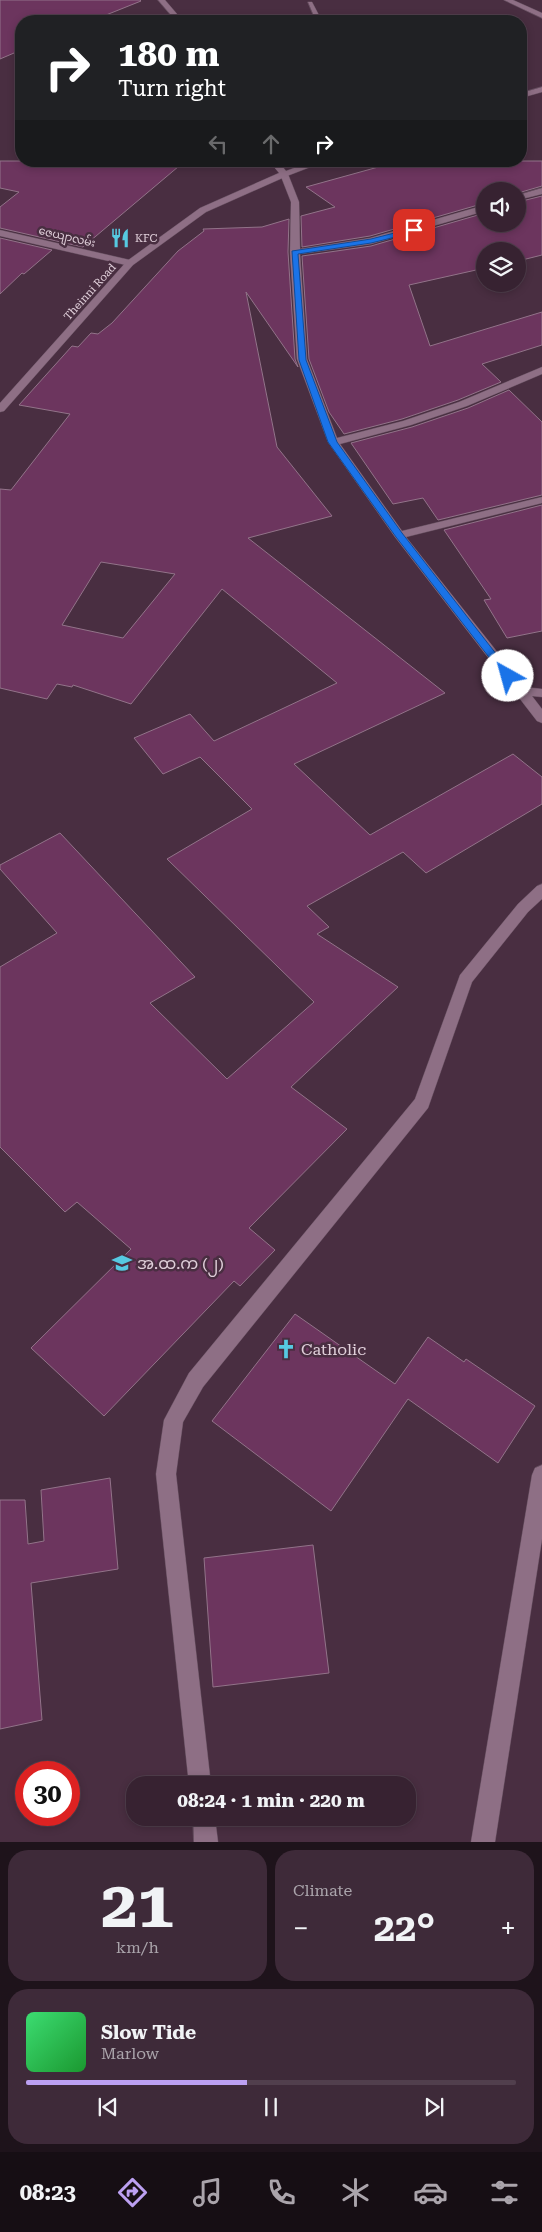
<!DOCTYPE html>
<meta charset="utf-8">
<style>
:root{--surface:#372231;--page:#3e2a39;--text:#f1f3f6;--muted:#aaa4ab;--line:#513f4d;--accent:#bca0f2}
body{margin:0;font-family:"Roboto Serif","Noto Sans Myanmar",serif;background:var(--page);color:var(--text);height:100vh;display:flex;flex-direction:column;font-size:19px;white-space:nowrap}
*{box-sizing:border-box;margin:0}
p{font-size:16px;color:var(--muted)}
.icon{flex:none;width:28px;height:28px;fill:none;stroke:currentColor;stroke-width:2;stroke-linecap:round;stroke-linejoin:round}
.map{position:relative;height:1842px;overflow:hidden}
.details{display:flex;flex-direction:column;gap:8px;padding:8px;background:#1e131b;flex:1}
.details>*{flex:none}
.banner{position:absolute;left:15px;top:15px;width:512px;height:152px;border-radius:20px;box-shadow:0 2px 8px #0003,0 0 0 1px var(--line);background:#202124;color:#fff;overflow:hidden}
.controls{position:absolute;left:476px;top:182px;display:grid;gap:10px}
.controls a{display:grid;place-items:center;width:50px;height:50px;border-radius:50%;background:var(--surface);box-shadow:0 2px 8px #0003,0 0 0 1px var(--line);font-size:25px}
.speed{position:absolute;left:15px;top:1761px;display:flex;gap:10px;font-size:25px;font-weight:700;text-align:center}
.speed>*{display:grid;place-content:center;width:65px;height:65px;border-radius:50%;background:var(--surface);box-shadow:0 2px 8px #0003,0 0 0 1px var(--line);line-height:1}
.speed .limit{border:8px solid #d22;background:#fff;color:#111}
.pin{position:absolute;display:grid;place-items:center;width:42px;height:42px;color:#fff;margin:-21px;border-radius:10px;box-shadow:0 2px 8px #0006}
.me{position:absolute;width:55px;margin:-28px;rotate:322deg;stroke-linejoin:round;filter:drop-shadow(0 0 4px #0008)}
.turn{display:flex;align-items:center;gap:18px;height:105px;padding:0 20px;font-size:22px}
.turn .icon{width:65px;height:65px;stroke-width:2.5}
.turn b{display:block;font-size:35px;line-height:42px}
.lanes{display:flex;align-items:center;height:48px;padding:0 20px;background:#0003;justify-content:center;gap:25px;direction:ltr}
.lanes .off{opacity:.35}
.big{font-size:38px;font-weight:700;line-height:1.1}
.details .widget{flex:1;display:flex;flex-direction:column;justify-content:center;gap:8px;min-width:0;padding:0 18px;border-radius:20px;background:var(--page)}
.details .dial{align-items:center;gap:0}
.dial b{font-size:65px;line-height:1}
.song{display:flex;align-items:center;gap:15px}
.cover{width:60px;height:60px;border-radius:8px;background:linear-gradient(135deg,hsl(140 70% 55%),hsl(130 70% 35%))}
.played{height:5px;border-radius:2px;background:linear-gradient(90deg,var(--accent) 45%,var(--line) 45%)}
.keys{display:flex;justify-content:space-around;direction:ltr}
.heat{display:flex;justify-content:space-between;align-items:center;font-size:28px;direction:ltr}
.details .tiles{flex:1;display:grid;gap:8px;grid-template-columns:1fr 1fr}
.widget:last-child{grid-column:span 2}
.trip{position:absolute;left:126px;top:1776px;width:290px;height:50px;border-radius:20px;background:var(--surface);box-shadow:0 2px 8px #0003,0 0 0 1px var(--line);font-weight:700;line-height:50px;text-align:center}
.tabs{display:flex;height:80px;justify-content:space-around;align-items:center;background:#160e14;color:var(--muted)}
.tabs .icon{width:35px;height:35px}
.tabs .on{color:var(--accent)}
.tabs b{font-size:22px;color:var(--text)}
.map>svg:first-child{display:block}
.building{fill:#6c355e;stroke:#927389;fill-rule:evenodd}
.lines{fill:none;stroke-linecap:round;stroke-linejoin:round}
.lane-casing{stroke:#634d5d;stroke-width:1}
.street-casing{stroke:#634d5d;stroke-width:1}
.secondary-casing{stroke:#634d5d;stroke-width:1}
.lane{fill:#8e6f85;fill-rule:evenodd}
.street{fill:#8e6f85;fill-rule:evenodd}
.secondary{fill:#8e6f85;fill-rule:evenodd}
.route{fill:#1a73e8;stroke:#114b97}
.labels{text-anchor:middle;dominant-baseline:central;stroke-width:5;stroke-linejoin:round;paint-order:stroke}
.far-street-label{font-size:11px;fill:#e0cfda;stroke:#492e41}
.far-poi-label{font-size:11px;fill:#e0cfda;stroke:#492e41;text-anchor:start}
.near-poi-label{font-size:16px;fill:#e0cfda;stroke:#492e41;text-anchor:start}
</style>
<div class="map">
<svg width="542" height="1842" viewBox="0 0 542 1842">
<rect width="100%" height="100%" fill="#492e41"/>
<path class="building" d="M0,0H140L141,1L91,21H21V50L0,59Z
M0,161H185L83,247L0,228V207L19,192L0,188Z
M400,161H542V186L518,193V191H485V203L370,236L302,247L301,216L335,207L306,187Z
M542,196V255L518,261V251H485V268L409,285L430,346L542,312V345L482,364L501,382L458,400L402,419L344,434L329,412L309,359L302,256L371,246L485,213V224H518V202Z
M289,219L288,252L295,359L298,367L246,292L277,447L332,516L248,538L445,693L294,764L370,835L513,754L542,777V804L426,873L403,852L307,906L329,927L317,934L398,987L291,1087L347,1129L249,1228L275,1250L240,1286L234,1281L104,1416L31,1348L131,1249L77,1202L65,1212L0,1147V967L57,933L0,869V865L60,833L195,977L150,1003L227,1079L314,1002L167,859L252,809L200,757L163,774L134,738L190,714L214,741L337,683L222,589L131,704L73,685L72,687L57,684L47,699L0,688V489L11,490L70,414L19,405L72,346L78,347L91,333L98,334L112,323L178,251L204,231L203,229L262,227ZM101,562L175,574L123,638L62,625Z
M0,238L52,250L24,274L22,273L0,294Z
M509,390L542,422V495L438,520L423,498L393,504L351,443L412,427L468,408Z
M542,505V631L507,638L484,600L491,599L444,530Z
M295,1314L395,1384L428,1337L464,1362L466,1359L535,1406L498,1463L408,1399L331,1511L212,1421Z
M110,1478L118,1569L31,1583L42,1720L0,1729V1500H25L28,1544L44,1541L41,1490Z
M313,1545L329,1673L213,1687L204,1558Z"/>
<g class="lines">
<defs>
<path id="lane" d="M542,1465V1539L495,1842H471L532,1475L535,1468Z"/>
<path id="street" d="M504,0H513L542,13V18Z
M308,2H312L322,21H316Z
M284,171L288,174L299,202L300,249L370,238L485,205V211L371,244L300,254L307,359L337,438L403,421L459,402L542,367V374L467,406L411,425L340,444L402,531L542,497V503L406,537L525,687L542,689V697L532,696L542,709V723L537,721L395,537L328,442L297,359L290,252L291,202L280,174Z
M542,188V194L518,200V195Z
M0,230L130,260L135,263L130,266L0,236Z
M542,884V899L528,912L472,982L428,1108L203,1387L183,1422L176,1474L211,1785H189L156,1474L164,1420L189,1373L415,1099L460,975L518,904L537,886Z
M193,1818H215L218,1842H194Z"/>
<path id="secondary" d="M158,0H165L183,21H176Z
M542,87V92L521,98V93Z
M269,161H278L286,171L313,161H326L287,176L206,212L133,265L4,411L0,412V403L127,261L200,208L279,173Z"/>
</defs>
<use href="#lane" class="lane-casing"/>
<use href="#street" class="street-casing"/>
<use href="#secondary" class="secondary-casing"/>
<use href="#lane" class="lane"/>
<use href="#street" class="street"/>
<use href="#secondary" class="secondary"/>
</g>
<path class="route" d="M414,228L416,229V232L371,243L298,254L306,360L337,442L402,533L511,673L513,676L508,679L505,678L396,537L328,442L299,360L292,251L371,239Z"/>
<defs>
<symbol id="restaurant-bare" viewBox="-9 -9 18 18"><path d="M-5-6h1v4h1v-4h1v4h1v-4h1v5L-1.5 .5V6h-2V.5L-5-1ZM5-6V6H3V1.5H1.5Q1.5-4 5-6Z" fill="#56c9e1" stroke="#492e41" stroke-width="2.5" paint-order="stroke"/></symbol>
<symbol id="school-bare" viewBox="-9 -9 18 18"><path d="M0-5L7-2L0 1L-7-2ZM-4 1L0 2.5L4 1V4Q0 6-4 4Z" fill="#56c9e1" stroke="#492e41" stroke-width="2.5" paint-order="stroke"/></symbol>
<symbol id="church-bare" viewBox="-9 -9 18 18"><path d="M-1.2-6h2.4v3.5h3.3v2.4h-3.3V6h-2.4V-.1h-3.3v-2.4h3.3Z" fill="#56c9e1" stroke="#492e41" stroke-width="2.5" paint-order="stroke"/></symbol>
</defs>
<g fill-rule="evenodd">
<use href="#restaurant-bare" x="106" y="224" width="28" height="28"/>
<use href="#school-bare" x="108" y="1249" width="28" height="28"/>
<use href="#church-bare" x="272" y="1335" width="28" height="28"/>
</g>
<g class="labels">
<g class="far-street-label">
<text transform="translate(67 237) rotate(13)">ဇေယျာလမ်း</text>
<text transform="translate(90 292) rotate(-48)">Theinni Road</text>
</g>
<g class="far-poi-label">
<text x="135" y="238">KFC</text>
</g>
<g class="near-poi-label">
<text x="137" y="1263">အ.ထ.က (၂)</text>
<text x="301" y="1349">Catholic</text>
</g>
</g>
</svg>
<div class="controls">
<a><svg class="icon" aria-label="sound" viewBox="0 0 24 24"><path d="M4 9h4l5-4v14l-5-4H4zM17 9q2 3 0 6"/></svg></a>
<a><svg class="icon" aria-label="layers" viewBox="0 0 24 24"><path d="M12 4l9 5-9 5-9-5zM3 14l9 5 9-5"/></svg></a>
</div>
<div class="speed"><div class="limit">30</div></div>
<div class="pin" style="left:414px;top:230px;background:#d93025"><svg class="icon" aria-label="arrive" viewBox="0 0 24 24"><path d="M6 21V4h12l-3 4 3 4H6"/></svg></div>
<svg class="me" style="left:508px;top:676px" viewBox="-20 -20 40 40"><circle r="19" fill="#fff"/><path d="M0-13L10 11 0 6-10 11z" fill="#1a73e8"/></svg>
<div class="trip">08:24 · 1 min · 220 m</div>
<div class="banner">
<div class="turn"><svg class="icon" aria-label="right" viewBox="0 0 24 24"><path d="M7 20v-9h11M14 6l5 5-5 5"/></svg><div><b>180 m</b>Turn right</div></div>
<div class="lanes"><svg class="icon off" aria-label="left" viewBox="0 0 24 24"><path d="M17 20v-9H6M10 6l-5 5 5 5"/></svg><svg class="icon off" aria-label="ahead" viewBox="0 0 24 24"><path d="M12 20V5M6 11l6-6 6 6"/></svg><svg class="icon" aria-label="right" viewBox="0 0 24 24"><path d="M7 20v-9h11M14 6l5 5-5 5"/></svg></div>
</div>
</div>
<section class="details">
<div class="tiles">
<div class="widget dial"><b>21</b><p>km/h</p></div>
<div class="widget"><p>Climate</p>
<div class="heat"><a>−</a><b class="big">22°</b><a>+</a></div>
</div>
<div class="widget">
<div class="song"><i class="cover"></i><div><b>Slow Tide</b><p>Marlow</p></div></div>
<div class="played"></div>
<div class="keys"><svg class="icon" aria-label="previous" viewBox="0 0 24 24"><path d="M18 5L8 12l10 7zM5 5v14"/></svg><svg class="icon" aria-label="pause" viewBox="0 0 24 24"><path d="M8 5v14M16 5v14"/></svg><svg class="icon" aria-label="next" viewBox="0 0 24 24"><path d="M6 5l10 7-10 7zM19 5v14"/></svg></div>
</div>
</div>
</section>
<nav class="tabs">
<b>08:23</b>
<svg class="icon on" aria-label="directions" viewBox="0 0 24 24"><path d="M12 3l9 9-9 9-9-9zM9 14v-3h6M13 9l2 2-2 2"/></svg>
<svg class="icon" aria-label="music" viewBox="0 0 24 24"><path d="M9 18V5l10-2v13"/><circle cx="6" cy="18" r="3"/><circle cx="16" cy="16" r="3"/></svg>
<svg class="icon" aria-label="phone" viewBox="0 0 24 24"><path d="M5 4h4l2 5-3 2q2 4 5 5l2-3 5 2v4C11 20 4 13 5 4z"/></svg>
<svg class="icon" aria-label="climate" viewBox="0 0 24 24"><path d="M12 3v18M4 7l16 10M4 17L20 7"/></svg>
<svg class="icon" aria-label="car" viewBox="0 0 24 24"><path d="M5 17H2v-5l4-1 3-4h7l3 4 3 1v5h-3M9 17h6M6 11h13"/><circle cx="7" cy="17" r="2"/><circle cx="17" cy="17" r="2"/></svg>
<svg class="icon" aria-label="filters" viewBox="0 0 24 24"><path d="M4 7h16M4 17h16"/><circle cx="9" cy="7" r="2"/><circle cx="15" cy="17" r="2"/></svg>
</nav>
